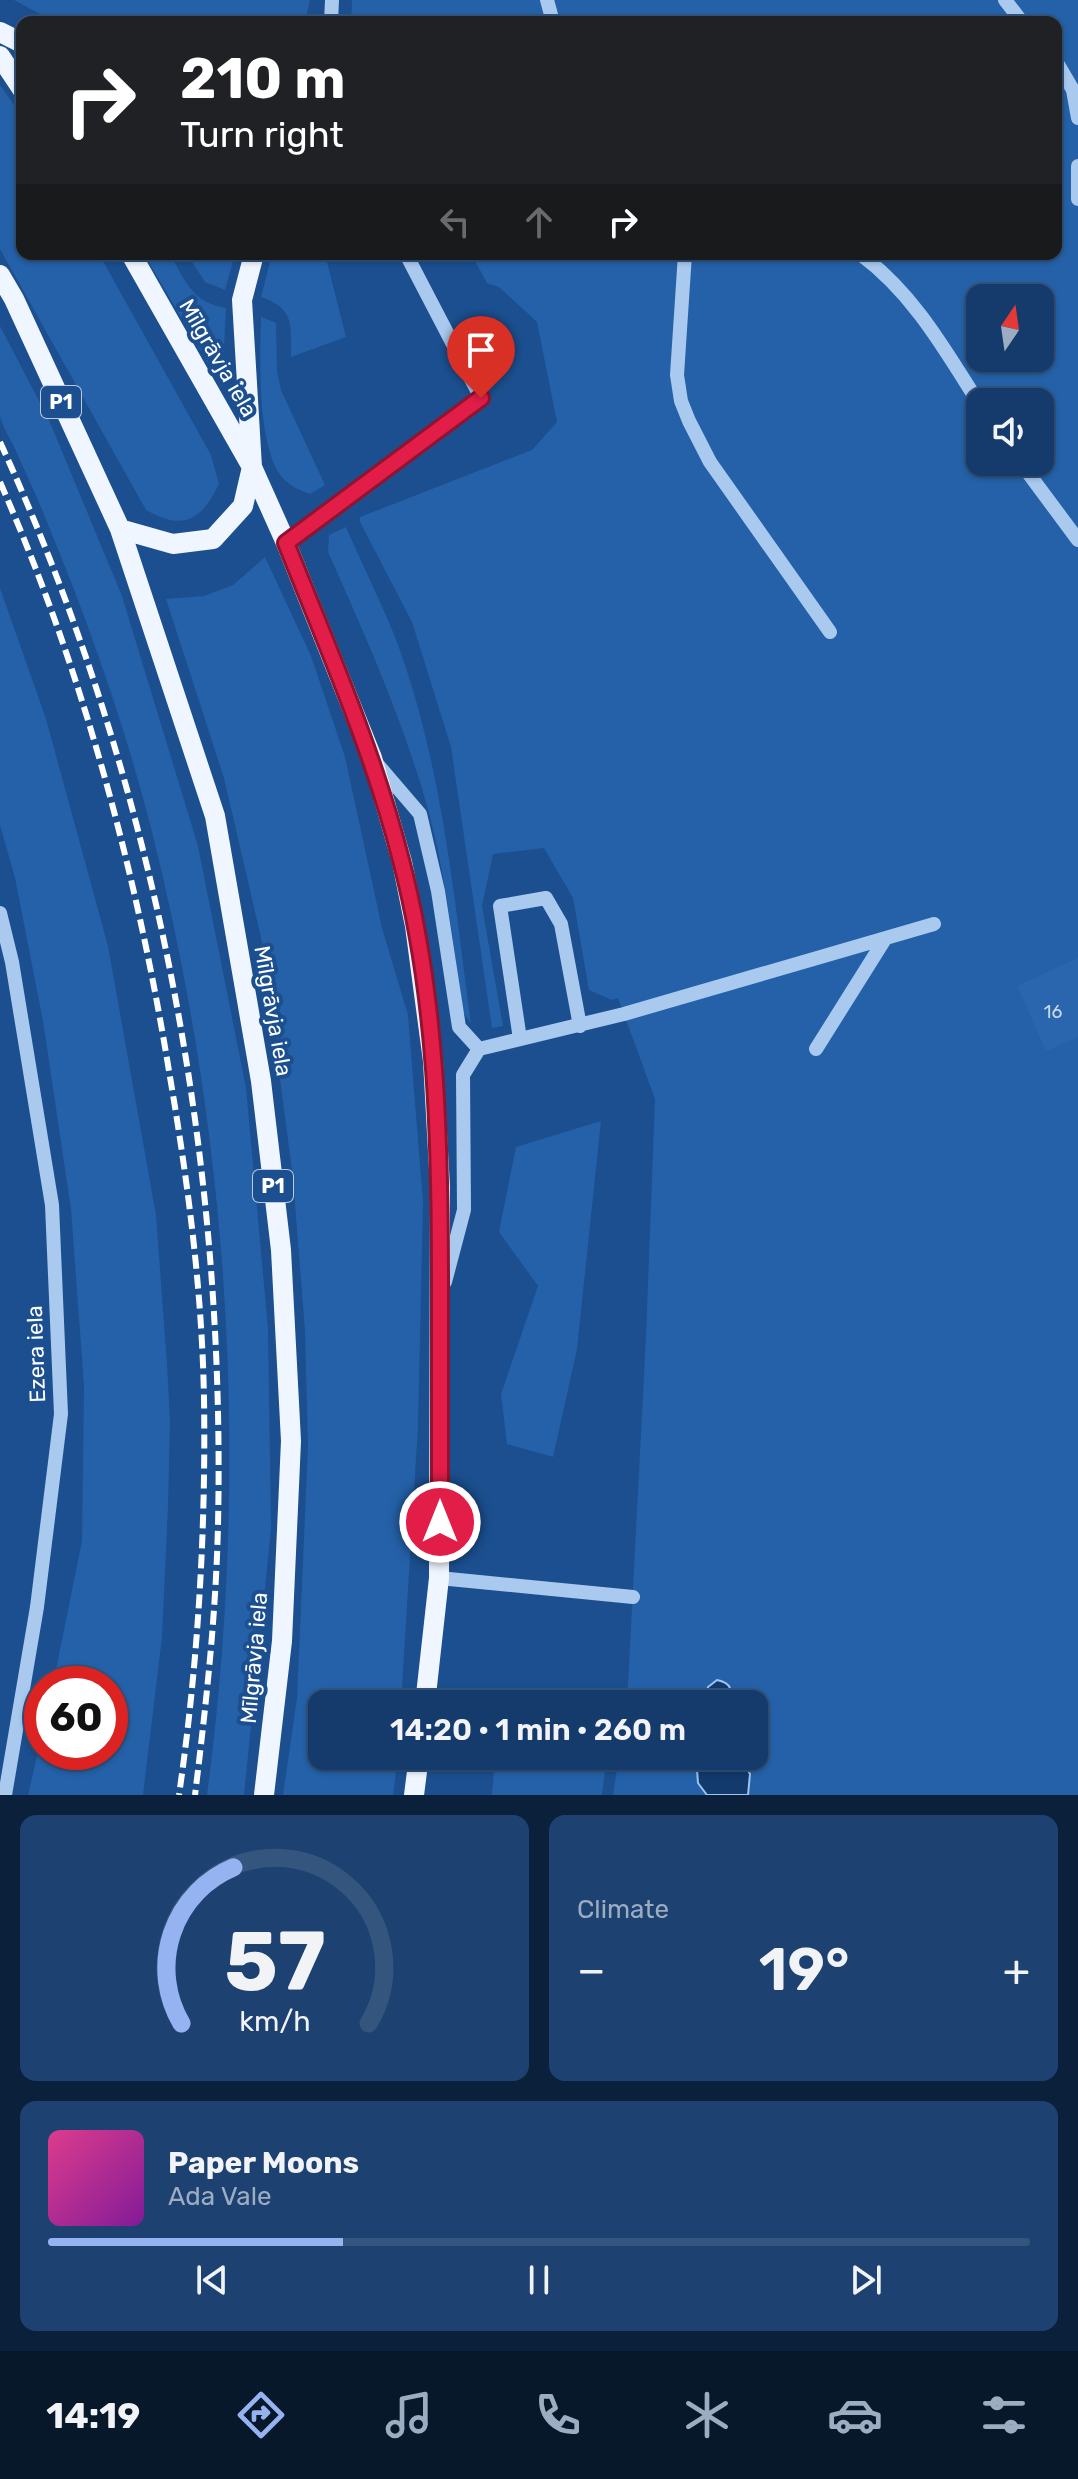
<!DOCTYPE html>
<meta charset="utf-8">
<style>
:root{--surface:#143b6b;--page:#1d4271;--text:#f1f3f6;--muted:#9dadc1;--line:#33557e;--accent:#95b2f1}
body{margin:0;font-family:Rubik,sans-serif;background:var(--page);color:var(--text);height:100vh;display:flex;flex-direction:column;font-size:30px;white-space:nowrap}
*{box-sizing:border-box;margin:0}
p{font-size:26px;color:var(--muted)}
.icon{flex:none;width:44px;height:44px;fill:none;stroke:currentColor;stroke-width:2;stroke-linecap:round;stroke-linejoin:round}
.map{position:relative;height:1795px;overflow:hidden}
.panel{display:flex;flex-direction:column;gap:20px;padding:20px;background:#0b203b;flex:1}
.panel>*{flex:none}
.banner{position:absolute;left:16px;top:16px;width:1046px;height:244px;border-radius:16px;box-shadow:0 2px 6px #0004,0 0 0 2px var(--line);background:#202124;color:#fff;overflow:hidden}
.needle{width:52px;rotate:13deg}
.tools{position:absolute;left:966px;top:284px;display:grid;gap:16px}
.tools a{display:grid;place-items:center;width:88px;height:88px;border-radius:16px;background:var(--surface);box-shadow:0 2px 6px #0004,0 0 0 2px var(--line);font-size:40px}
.speed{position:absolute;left:24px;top:1666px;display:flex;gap:16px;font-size:40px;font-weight:700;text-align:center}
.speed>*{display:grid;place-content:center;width:104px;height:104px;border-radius:50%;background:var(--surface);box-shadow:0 2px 6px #0004,0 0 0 2px var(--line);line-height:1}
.speed .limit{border:12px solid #d22;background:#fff;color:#111}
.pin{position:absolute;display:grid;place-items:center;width:68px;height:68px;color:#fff;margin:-82px -34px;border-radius:50% 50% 50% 0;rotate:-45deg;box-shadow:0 0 8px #0007}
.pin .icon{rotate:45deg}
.me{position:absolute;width:88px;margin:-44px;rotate:0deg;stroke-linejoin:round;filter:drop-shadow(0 0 6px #0008)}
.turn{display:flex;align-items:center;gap:28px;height:168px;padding:0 32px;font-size:36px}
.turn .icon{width:104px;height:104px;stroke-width:2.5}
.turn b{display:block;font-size:56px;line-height:68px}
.lanes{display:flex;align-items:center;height:76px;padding:0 32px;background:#0003;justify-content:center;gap:40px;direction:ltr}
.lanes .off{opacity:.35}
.big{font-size:60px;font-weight:600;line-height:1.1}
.panel .tile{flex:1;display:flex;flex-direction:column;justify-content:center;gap:12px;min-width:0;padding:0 28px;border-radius:16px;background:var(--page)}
.panel .dial{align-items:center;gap:0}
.dial svg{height:208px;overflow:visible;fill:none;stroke:var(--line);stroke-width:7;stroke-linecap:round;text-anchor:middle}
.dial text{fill:var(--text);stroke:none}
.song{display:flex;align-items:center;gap:24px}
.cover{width:96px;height:96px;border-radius:12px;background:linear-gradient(135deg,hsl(330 70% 55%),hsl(290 70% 35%))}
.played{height:8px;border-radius:4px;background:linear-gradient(90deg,var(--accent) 30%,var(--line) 30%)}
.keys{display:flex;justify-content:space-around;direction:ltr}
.heat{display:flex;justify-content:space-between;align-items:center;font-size:44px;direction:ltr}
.panel .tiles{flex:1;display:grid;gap:20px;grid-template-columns:1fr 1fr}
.tile:last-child{grid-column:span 2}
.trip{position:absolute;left:308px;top:1690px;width:460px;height:80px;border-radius:16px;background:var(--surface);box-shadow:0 2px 6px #0004,0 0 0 2px var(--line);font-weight:600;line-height:80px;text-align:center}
.tab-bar{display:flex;height:128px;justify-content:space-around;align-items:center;background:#08182b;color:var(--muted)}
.tab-bar .icon{width:56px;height:56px}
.tab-bar .current{color:var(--accent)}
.tab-bar b{font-size:36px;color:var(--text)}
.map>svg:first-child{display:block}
.green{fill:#2461a8;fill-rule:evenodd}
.water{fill:#123a6d;stroke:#9cc4f0;stroke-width:2}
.building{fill:#2a66ad}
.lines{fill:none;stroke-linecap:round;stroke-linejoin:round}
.minor{stroke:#a9c9ee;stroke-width:14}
.major{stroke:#f0f6ff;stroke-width:20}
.rail{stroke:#fff;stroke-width:6;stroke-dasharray:14 6;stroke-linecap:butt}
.route-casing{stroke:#92132f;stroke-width:20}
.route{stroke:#e11d48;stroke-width:14}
.labels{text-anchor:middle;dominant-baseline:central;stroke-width:8;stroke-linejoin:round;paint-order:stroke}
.number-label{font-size:18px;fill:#cad9ea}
.shield{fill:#1b4f8f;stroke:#bbcadd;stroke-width:2}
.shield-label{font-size:20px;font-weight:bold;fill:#fff}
.street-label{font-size:22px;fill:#fff;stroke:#1b4f8f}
</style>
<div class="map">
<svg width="1078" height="1795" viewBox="0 0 1078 1795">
<rect width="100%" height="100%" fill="#1b4f8f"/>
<path class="green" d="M14,0H310L305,22H55Z
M352,0H1078V1795H613L619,1756H754V1704H627L646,1336L655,1099L618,998L612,1000L589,990L573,898L544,848L493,854L482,906L503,1026L492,1028L451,747L412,622L360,522V517L532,450L557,422L537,322L499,287L487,283L471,254H1056V22H351ZM980,298H1040V358H980ZM980,402H1040V462H980Z
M0,85L22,116V254H99L211,455L219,484C201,521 183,531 146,510L0,249Z
M144,254H170C186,282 192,302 226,308L222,387Z
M187,254H235L225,290L205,282Z
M272,254H325L346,337L291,357C291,325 295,309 261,297Z
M261,317L276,323L277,372L281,390L325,485L310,494C297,489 287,485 279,473C257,439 260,358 261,317Z
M0,326L49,420L122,596L198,846L246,1088L268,1328L271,1529L244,1795H207C250,1470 231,1145 151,828C125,726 89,624 49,527C39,501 27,476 16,451C11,440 3,428 0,416C0,397 0,348 0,326Z
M346,527C366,574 391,620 406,668C444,783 455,905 471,1024L463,1011C453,944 446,877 429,813C404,722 366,637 328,552L329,535Z
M265,557L311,656L345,757L382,928L408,1015L423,1202L418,1426L401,1704H322V1756H398L393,1795H283L297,1698L308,1447L305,1331L293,1178L262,942L224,778L166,599L204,596L233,585Z
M0,588L46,719L108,946L156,1215L167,1364L170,1420L168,1507L162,1637L143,1795H28L42,1735V1752H110V1684H53L82,1541L84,1386L71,1209L43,1021L15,878L0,825Z
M601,1121L577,1349L553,1457L507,1444L501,1394L538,1286L499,1232L516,1147Z
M495,1756H607L602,1795H492Z"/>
<path class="water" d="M717,1680C732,1683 732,1690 730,1704H704L708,1687Z
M696,1756H738L750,1774L748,1795H707L698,1783Z"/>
<path class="building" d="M1078,958V1037L1046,1051L1017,986Z"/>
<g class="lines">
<path class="minor" d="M547,0L553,22
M1005,0L1022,22
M331,22L332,0
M1056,61L1073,90L1078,118
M1078,166V199
M685,254L677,375L681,401L689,421L710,462L830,632
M860,254C914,294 945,350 980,405
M1020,462L1078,540
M286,543L481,398L406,254
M378,765L420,814L438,891L459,1027L479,1049
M0,913L12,962L52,1205L61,1414L37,1607L5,1795
M520,1039L500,906L546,898L561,924L580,1026
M816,1049L885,939
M445,1282L464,1210L463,1075L479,1049L624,1014L934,924
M439,1578L633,1597"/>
<path class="major" d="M0,32L22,43
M0,56L22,89
M131,254L252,467L286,543L372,758L402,862L415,926L433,1061L440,1187L439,1578L425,1704
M0,275L14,299L120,529L215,816L261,1081L281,1250L291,1441L282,1641L264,1795
M120,529L173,544L213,539L243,506L252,467L242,300L254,254
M414,1795L419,1756"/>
<path class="rail" d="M0,442C155,780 226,1153 218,1525C216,1615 206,1705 195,1795
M0,482C83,671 137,873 170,1077C188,1183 202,1290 204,1398C206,1530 198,1664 179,1795"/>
</g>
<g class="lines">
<defs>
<path id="route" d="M440,1522C440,1441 440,1361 440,1280C440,1140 437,997 401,860C373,751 328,648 286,543L481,398"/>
</defs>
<use href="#route" class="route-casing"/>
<use href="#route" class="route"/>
</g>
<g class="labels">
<g class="number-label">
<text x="1053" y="1012">16</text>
</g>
<g class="shield">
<rect x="41" y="386" width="40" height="32" rx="6"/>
<rect x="253" y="1170" width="40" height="32" rx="6"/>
</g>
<g class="shield-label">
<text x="61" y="402">P1</text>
<text x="273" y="1186">P1</text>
</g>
<g class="street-label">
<text transform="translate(218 358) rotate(60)">Mīlgrāvja iela</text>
<text transform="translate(273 1011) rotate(80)">Mīlgrāvja iela</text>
<text transform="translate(36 1354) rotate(-92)">Ezera iela</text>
<text transform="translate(254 1658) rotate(-85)">Mīlgrāvja iela</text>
</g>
</g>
</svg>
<div class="tools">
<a><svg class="needle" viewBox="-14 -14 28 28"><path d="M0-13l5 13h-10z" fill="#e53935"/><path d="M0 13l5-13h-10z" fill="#9dadc1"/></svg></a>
<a><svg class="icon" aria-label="sound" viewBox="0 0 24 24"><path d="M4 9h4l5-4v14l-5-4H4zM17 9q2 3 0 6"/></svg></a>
</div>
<div class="speed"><div class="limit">60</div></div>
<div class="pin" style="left:481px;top:398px;background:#d93025"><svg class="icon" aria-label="arrive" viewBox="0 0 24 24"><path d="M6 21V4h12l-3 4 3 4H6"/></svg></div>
<svg class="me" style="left:440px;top:1522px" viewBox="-20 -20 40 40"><circle r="17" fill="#e11d48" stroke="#fff" stroke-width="3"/><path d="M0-11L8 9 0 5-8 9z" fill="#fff"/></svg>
<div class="trip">14:20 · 1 min · 260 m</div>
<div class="banner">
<div class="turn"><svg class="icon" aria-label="right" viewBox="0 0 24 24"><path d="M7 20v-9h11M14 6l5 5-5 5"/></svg><div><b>210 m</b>Turn right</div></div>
<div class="lanes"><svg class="icon off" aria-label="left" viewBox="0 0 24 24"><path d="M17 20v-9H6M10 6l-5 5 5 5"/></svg><svg class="icon off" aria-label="ahead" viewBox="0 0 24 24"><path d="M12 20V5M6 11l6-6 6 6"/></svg><svg class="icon" aria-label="right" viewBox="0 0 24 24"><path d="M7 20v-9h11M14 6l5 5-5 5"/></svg></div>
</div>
</div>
<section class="panel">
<div class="tiles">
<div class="tile dial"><svg viewBox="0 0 100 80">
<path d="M14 69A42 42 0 1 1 86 69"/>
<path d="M14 69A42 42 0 0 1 34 9" stroke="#95b2f1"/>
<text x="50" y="56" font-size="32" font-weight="700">57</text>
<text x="50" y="72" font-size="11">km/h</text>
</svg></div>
<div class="tile"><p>Climate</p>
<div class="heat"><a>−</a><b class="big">19°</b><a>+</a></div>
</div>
<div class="tile">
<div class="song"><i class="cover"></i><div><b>Paper Moons</b><p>Ada Vale</p></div></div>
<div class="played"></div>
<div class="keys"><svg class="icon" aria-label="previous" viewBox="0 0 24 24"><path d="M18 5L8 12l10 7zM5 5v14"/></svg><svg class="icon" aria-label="pause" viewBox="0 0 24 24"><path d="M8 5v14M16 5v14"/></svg><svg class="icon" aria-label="next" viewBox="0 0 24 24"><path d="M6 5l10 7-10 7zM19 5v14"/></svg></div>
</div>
</div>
</section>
<nav class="tab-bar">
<b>14:19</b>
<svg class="icon current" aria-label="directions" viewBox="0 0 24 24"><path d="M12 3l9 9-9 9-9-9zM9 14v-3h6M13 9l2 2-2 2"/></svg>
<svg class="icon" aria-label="music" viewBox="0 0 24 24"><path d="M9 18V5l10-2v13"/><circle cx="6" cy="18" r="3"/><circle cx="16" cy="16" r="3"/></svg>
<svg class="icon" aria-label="phone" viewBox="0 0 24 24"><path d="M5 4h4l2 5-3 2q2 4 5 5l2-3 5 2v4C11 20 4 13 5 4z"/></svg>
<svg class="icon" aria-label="climate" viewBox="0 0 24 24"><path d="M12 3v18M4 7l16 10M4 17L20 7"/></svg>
<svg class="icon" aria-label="car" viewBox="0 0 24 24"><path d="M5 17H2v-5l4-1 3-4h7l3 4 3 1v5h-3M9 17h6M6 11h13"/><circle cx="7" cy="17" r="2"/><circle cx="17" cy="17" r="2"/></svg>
<svg class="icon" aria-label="filters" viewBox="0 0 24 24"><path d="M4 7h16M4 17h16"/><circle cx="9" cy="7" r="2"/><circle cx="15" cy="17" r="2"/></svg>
</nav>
